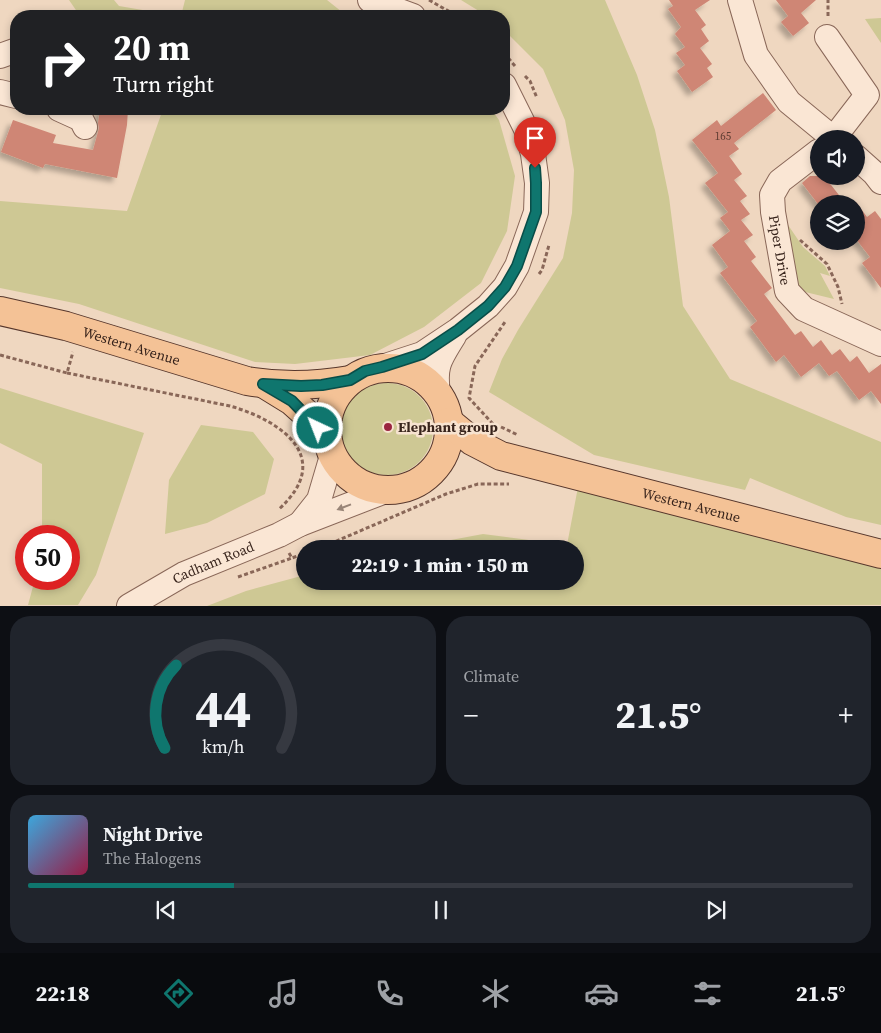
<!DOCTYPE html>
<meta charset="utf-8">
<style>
:root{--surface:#171b24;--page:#20242c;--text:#f1f3f6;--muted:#9ea1a6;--line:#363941;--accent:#0f766e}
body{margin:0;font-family:"Source Serif 4",serif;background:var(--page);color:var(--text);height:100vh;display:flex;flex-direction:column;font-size:19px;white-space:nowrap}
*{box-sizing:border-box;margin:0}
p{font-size:16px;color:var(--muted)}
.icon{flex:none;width:28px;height:28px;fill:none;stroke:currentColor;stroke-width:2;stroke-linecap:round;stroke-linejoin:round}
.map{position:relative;height:606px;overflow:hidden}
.sheet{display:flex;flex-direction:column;gap:10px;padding:10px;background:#0d0f14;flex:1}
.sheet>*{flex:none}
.guide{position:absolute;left:10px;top:10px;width:500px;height:105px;border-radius:20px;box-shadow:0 2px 8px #0003;background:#202124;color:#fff;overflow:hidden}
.tools{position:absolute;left:810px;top:130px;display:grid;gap:10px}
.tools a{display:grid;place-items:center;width:55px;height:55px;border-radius:50%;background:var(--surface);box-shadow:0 2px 8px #0003;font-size:25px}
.speed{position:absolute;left:15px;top:525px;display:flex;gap:10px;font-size:25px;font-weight:700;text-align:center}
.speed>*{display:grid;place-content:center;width:65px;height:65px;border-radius:50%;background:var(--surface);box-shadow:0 2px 8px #0003;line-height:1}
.speed .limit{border:8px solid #d22;background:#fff;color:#111}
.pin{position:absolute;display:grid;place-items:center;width:42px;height:42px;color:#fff;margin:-51px -21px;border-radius:50% 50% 50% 0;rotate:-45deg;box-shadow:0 0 5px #0007}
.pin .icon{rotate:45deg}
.me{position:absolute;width:55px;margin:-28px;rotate:317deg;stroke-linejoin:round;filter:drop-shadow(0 0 4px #0008)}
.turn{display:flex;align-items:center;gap:18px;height:105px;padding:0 20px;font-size:22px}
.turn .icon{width:65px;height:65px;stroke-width:2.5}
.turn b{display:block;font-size:35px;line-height:42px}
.big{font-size:38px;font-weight:800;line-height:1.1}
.sheet .tile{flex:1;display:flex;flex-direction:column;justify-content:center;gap:8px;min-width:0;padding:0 18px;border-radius:20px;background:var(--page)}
.sheet .dial{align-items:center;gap:0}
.dial svg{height:130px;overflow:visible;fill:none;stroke:var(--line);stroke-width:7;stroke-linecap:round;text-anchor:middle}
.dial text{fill:var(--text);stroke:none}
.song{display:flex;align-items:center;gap:15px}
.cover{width:60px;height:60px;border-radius:8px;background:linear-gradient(135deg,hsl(200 70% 55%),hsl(340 70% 35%))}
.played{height:5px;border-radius:2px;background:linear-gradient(90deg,var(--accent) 25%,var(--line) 25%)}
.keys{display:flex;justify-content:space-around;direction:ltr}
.heat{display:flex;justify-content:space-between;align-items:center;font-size:28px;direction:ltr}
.sheet .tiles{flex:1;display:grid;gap:10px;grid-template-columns:1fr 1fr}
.tile:last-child{grid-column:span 2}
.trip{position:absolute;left:296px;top:540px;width:288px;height:50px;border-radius:25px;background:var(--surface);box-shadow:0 2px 8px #0003;font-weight:800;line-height:50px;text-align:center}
.menu{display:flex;height:80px;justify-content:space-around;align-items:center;background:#090b0e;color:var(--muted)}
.menu .icon{width:35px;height:35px}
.menu .on{color:var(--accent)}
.menu b{font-size:22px;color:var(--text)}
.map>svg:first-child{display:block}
.green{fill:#cec894}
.building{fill:#cf8675;filter:url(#shadow)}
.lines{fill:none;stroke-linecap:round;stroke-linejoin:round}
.minor-casing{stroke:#896758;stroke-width:26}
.major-casing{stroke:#57372c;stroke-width:30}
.path{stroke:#896758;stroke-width:3;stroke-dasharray:4 2.5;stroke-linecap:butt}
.minor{stroke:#fae6d4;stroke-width:24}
.major{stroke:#f4c296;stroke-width:28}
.oneway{fill:#998578}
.route-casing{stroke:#0a4d48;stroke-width:12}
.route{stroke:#0f766e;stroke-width:9}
.poi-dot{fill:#9a2540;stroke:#f7e3d0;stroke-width:2}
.labels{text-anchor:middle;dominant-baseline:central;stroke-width:5;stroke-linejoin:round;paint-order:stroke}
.number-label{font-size:11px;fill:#5e3c32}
.street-label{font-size:14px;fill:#38241c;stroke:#f7e3d0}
.poi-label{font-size:14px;font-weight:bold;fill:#38241c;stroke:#f7e3d0;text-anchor:start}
</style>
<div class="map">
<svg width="881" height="606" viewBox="0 0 881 606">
<defs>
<filter id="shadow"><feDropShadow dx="-4.5" dy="4.5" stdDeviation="2.5" flood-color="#0004"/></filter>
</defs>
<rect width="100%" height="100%" fill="#efd7c0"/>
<path class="green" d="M69,0H114L119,6L178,16H80Z
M185,0H327L347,16H181Z
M461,0H605L637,75L655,130L669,197L683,306L730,379L881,442V525L846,517L750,478L745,490L594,455L489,392L502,359L518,330L563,258L572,213L574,170L565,120L543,69L504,30V16H487Z
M881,18V43L865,19Z
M163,109H491L499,120L515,176L507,231L481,283L424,327L370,355L295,364L255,362L79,304L0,288V201L127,211Z
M784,219L803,247L825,266L830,276L820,273L834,299L797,290Z
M341 429a46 46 0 1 1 92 0a46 46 0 1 1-92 0Z
M0,388L144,433L96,575L78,605H28L35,579H69V536H42V464L0,443Z
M201,425L253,432L274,459L265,494L207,523L165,534L169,480Z
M578,487L779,543L881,566V605L207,606L246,591L305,575V581H575V549H403L483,534L567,545Z"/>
<path class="building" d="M669,0H710L695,10L706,25L701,29L709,41L700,48L712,64L707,68L713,77L692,92L677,71L685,65L676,53L685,47L675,34L681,27L668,9L673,6Z
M776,0H816L801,13L809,23L793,36L781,22L788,16Z
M763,93L776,110L734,143L739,149L729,156L742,174L734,180L747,196L740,201L750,214L741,220L753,235L744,241L756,257L751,261L772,288L764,294L795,335L801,331L813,347L821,340L832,355L840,349L850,362L857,356L869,373L881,364V404L871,391L859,400L837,371L829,376L819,363L801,377L784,355L776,362L750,327L757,321L720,273L728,267L712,245L730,231L720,218L728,212L705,183L718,173L692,140L717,120L721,126Z
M100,109H128L127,125L117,178L45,164L43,168L1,152L13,120L56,135L53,143L93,150L99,128L98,123Z
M810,176H824L846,204H818L802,183Z
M856,202L867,217L875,211L881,219V288L862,263L870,257L856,239Z"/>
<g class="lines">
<defs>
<g id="minor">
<path d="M370,0L413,16"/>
<path d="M740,0L756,55L789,102L834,139"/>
<path d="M827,37L867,95L833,139"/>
<path d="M0,56L14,51"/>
<path d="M0,92L16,96"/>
<path d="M59,109L81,119L85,127"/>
<path id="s1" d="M819,151L780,181L772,195L773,212L787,291L804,309L881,344"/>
<path d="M856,157L874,173L881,182"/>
<path d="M382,367L422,354L458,330L488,306L505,287L517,266L536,212L537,183L533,154L526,129L504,85"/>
<path d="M438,393C434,365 440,359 454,336"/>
<path d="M300,524L319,500L332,456"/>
<path id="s2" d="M129,606L184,574L279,535L300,524L388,490"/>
</g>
<g id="major">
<path id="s3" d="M0,311L66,326L247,381C282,387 315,386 350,380"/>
<circle cx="388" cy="429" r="61"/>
<path d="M266,385L292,401L311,418L326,437"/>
<path id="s4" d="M449,422L472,441L501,456L881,554"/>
</g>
</defs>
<use href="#minor" class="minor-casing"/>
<use href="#major" class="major-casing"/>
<path class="path" d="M429,0L457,16
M828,16V0
M504,53L515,66
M525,76L530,81L537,98
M800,240L827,264L838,287L842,304
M539,274L542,270L549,245
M0,355L67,373L73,352
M67,373L230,406C283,421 335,459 278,510
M493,424L469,398L475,366L505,322
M501,427L518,435
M318,549L446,494L478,484H509
M289,553L292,558L305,553
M238,577L292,558"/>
<use href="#minor" class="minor"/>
<use href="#major" class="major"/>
</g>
<defs><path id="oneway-solid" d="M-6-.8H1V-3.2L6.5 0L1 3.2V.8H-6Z" transform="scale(1.25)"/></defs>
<use class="oneway" href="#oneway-solid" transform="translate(344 507) rotate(159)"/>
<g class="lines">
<defs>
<path id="route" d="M318,428L292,401L263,384L301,386L322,385L350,380L365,371L382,367L422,354L458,330L488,306L505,287L517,266L536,212V183L535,168"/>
</defs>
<use href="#route" class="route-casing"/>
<use href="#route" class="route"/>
</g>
<circle class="poi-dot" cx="388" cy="427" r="5"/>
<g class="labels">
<g class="number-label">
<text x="723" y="136">165</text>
</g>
<g class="street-label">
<text stroke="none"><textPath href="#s1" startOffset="121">Piper Drive</textPath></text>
<text stroke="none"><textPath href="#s3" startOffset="136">Western Avenue</textPath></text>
<text stroke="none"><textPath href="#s4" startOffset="259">Western Avenue</textPath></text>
<text stroke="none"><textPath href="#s2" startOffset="95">Cadham Road</textPath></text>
</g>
<g class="poi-label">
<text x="398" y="427">Elephant group</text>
</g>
</g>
</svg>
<div class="tools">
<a><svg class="icon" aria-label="sound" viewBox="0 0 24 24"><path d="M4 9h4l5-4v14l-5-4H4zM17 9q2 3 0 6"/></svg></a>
<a><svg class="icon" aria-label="layers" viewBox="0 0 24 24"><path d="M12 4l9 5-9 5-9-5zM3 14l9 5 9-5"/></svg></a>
</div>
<div class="speed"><div class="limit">50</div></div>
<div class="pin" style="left:535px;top:168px;background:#d93025"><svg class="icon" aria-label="arrive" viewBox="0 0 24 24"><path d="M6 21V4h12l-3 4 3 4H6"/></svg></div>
<svg class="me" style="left:318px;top:428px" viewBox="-20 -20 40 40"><circle r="17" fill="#0f766e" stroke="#fff" stroke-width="3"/><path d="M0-11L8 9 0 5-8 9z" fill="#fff"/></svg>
<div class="trip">22:19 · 1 min · 150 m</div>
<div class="guide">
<div class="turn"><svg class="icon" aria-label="right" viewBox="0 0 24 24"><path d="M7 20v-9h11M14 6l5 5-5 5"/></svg><div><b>20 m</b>Turn right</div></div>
</div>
</div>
<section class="sheet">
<div class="tiles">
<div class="tile dial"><svg viewBox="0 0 100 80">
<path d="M14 69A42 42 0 1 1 86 69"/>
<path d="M14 69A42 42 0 0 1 21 18" stroke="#0f766e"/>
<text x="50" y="56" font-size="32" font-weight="700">44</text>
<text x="50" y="72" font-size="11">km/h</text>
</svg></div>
<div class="tile"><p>Climate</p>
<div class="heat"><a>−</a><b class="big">21.5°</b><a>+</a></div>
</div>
<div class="tile">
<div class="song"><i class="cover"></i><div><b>Night Drive</b><p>The Halogens</p></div></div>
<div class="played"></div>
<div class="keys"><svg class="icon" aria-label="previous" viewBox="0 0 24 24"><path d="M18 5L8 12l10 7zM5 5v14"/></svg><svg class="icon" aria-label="pause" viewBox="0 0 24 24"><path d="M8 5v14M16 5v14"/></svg><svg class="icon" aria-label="next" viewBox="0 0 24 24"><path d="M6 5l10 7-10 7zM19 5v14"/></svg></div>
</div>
</div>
</section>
<nav class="menu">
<b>22:18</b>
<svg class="icon on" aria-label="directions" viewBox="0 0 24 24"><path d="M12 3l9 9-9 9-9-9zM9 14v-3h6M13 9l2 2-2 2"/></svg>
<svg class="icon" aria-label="music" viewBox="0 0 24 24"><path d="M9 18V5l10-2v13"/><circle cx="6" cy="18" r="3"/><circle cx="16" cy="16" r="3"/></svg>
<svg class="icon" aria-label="phone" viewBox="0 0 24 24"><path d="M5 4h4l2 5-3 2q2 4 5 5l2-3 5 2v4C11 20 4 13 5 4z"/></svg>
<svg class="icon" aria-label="climate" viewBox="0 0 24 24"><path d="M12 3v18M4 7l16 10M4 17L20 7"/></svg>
<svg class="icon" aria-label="car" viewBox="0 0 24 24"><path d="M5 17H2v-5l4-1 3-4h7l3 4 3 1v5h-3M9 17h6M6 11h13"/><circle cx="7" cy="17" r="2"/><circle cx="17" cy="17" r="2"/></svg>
<svg class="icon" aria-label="filters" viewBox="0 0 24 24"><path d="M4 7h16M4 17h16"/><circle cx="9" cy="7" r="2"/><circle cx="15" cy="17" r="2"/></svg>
<b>21.5°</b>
</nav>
